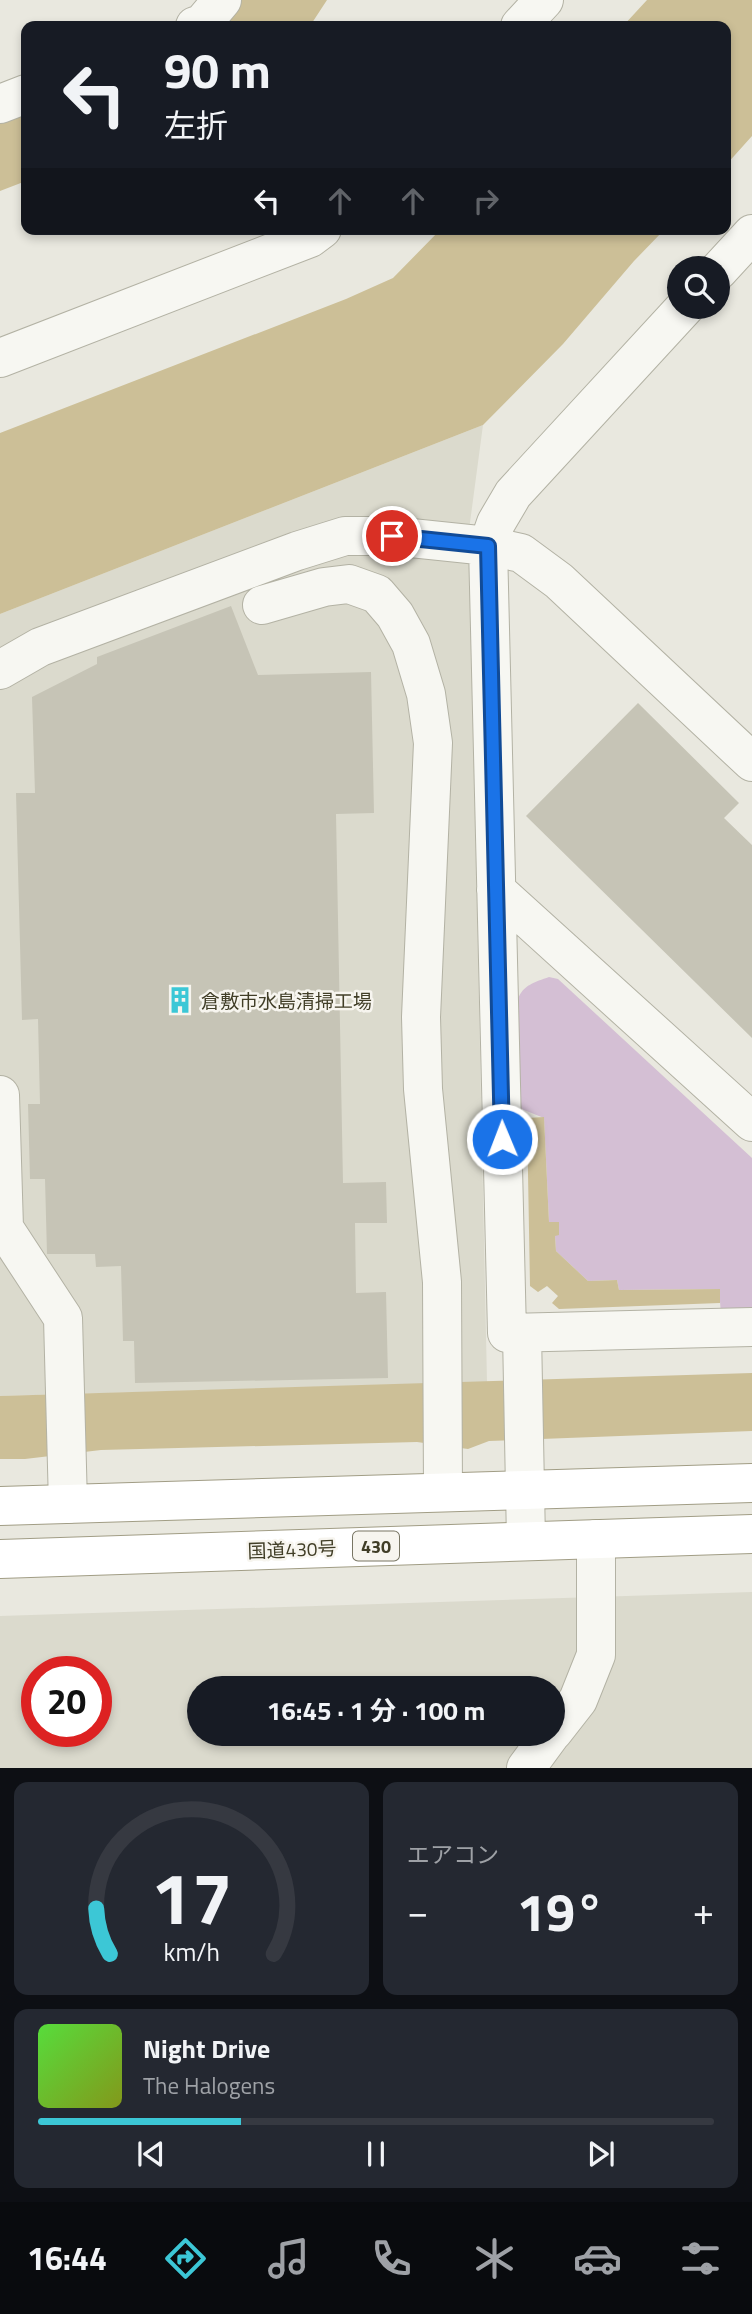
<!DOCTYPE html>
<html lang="ja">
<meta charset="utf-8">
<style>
:root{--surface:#171b24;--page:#242831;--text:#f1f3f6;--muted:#9ea1a6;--line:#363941;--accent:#3cc7d6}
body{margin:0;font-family:"Titillium Web","Noto Sans JP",sans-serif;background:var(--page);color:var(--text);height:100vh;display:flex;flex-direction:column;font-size:26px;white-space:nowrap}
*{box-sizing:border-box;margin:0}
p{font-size:23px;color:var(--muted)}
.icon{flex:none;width:38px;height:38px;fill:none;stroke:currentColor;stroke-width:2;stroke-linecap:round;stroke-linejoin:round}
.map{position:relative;height:1768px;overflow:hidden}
.sheet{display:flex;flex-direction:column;gap:14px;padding:14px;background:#0d0f14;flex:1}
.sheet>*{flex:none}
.top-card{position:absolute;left:21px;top:21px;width:710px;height:214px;border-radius:14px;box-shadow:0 4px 10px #0003;background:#171b24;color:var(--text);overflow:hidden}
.buttons{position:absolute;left:667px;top:256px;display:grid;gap:14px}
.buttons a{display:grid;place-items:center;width:63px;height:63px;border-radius:50%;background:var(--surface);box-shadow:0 4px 10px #0003;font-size:35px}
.speed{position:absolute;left:21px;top:1656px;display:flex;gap:14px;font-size:35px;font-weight:700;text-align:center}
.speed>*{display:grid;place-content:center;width:91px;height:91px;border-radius:50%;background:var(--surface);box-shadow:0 4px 10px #0003;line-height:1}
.speed .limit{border:10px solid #d22;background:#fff;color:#111}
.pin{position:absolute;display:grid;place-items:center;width:60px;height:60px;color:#fff;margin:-30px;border:4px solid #fff;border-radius:50%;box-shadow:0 2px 7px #0007}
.me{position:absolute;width:77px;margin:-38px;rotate:359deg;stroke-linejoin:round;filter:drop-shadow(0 0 5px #0008)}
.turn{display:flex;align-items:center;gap:24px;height:147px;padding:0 28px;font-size:32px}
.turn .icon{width:91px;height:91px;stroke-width:2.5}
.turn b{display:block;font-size:49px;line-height:60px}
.lanes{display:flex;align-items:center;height:66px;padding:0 28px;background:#0003;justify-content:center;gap:35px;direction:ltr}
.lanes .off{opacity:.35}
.big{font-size:52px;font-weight:700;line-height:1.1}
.sheet .tile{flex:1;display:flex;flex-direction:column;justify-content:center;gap:10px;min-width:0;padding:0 24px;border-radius:14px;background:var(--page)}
.sheet .dial{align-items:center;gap:0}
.dial svg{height:182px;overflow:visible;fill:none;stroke:var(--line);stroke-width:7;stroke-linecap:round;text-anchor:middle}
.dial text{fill:var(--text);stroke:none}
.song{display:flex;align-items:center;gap:21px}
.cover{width:84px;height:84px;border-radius:10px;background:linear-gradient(135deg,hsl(110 70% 55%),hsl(70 70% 35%))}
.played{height:7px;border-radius:4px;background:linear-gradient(90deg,var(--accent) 30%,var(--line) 30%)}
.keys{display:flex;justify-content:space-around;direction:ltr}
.heat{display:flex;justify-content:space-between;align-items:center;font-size:38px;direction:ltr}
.sheet .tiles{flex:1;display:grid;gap:14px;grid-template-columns:1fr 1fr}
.tile:last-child{grid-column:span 2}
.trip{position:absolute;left:187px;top:1676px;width:378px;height:70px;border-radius:35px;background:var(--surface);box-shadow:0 4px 10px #0003;font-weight:700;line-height:70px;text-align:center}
.menu{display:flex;height:112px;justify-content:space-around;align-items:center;background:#090b0e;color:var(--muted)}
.menu .icon{width:49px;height:49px}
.menu .current{color:var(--accent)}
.menu b{font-size:32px;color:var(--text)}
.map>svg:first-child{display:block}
.built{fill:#dbdacd;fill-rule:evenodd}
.green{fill:#d4bfd4}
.water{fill:#ccbf97}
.building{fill:#c6c4b6}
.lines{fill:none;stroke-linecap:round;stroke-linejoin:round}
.minor-casing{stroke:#b3b2a4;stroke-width:40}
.highway-casing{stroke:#a19d85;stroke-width:40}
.minor{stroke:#f7f7f2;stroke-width:38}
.highway{stroke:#fff;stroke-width:38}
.route-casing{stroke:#114b97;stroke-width:18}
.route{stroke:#1a73e8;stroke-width:12}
.labels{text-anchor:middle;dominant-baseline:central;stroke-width:5;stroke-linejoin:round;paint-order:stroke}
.shield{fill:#f7f5ef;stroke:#787563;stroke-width:2}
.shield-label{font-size:18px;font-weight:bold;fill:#413e27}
.poi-label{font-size:19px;fill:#413e27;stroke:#f7f5ef;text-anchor:start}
.street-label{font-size:19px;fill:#413e27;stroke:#f7f5ef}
</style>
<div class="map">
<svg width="752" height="1768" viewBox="0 0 752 1768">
<rect width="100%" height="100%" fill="#e9e8df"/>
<path class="built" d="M483,425L469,530L487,1382L0,1396V614Z
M752,1592V1768H0V1616ZM37,1671H96V1731H37ZM200,1689H553V1734H200Z"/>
<path class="green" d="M549,977L558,979L752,1158V1313L721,1314L719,1289L619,1290L617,1280L588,1281L556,1251L555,1236L558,1222H549L544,1118L519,1108L518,999C523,985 535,982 549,977Z"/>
<path class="water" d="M229,0H327L310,26H206Z
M647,0H752V136L726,165V26H623Z
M26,107V181L0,191V117Z
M441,229H665L634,261L563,344L483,425L0,614V433L346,299L393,278Z
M544,1117L549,1222H559V1235L555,1236L556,1251L588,1281L617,1280L619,1290L720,1289V1303L559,1309L552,1303L558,1296L547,1286L538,1292L530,1286L527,1118Z
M752,1373V1431L489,1441L468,1449L417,1442L101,1450L25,1459H0V1396Z"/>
<path class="building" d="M231,606L258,675L371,672L374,813L336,814L343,1183L386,1182L387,1223H355L356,1293L386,1292L388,1378L135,1383L134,1341H123L121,1266L96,1267L95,1254H47L45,1179H30L28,1104H40L38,1019L22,1020L16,793H35L32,697L97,664V657Z
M638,703L739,803L724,818L752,845V1038L526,816Z"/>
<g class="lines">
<defs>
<path id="minor" d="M195,26L202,24L222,0
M520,26L544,0
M0,104L26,94
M718,271L752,234
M686,306L513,494L496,523L488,546L507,1333L752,1327
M0,358L310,238L322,229
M262,605L324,587L349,584L377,594L395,615L411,644L426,694L433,743L421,1017L423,1089L442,1282L443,1492
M0,670L40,647L297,551L345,536H392L488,546L521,553L559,581L752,762
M496,890L752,1122
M0,1095L4,1228L63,1318L68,1504
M522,1333L526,1541
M553,1732L578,1700L596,1655V1539
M526,1768L551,1734"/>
<path id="highway" d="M0,1506L752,1483
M0,1559L752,1534"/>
</defs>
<use href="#minor" class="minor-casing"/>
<use href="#highway" class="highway-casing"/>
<use href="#minor" class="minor"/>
<use href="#highway" class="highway"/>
</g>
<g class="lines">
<defs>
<path id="route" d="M392,536L488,546L502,1139"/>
</defs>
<use href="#route" class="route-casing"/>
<use href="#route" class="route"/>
</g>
<defs>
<symbol id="building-bare" viewBox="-9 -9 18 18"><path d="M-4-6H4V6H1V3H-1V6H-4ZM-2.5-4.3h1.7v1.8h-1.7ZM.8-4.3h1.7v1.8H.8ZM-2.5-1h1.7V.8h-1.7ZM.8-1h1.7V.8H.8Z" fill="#3cc7d6" stroke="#f7f5ef" stroke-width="2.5" paint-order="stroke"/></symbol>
</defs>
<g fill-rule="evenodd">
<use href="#building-bare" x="161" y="981" width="38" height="38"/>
</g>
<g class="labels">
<rect class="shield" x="353" y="1531.5" width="46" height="29" rx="5"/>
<g class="shield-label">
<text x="376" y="1546">430</text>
</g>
<g class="poi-label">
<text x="201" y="1000">倉敷市水島清掃工場</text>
</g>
<g class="street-label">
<text transform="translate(292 1549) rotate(-2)">国道430号</text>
</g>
</g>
</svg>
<div class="buttons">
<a><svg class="icon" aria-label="search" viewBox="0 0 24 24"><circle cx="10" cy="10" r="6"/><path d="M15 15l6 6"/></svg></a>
</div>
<div class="speed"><div class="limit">20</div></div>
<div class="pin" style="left:392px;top:536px;background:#d93025"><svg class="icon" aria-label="arrive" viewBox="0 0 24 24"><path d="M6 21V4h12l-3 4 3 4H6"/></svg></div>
<svg class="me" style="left:502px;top:1139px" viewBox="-20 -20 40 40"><circle r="17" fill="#1a73e8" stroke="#fff" stroke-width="3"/><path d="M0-11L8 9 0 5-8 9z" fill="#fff"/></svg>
<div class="trip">16:45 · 1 分 · 100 m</div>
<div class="top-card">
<div class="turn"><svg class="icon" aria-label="left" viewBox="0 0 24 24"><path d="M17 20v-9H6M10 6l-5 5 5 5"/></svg><div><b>90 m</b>左折</div></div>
<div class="lanes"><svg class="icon" aria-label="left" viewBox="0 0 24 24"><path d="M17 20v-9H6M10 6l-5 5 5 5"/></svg><svg class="icon off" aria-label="ahead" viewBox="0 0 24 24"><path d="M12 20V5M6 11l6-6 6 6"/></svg><svg class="icon off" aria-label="ahead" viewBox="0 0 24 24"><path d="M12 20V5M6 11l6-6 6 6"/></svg><svg class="icon off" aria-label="right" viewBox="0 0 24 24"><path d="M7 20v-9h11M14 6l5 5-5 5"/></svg></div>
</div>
</div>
<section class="sheet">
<div class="tiles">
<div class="tile dial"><svg viewBox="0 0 100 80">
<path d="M14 69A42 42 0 1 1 86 69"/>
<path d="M14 69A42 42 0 0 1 8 49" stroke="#3cc7d6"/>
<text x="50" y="56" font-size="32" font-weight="700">17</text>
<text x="50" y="72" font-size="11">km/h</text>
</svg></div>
<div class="tile"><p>エアコン</p>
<div class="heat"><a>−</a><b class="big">19°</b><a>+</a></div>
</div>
<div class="tile">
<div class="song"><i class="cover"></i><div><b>Night Drive</b><p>The Halogens</p></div></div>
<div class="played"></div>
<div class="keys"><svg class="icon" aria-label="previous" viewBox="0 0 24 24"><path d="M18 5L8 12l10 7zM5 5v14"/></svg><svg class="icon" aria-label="pause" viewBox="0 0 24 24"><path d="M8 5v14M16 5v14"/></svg><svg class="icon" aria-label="next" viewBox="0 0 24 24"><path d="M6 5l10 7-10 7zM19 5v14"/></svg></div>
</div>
</div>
</section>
<nav class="menu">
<b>16:44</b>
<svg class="icon current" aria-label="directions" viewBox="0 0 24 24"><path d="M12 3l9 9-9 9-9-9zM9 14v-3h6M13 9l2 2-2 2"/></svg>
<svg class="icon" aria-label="music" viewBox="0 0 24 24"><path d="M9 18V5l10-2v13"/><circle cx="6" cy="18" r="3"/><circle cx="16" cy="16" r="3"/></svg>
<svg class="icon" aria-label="phone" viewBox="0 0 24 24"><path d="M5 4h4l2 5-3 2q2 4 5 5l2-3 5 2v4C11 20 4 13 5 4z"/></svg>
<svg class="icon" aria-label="climate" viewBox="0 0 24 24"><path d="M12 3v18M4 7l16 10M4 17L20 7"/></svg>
<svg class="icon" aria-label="car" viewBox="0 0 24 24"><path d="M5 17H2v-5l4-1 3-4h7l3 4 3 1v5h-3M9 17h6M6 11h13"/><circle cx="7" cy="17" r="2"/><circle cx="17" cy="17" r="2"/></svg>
<svg class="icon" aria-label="filters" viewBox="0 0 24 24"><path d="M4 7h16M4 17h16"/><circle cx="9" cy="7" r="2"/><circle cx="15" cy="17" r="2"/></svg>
</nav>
